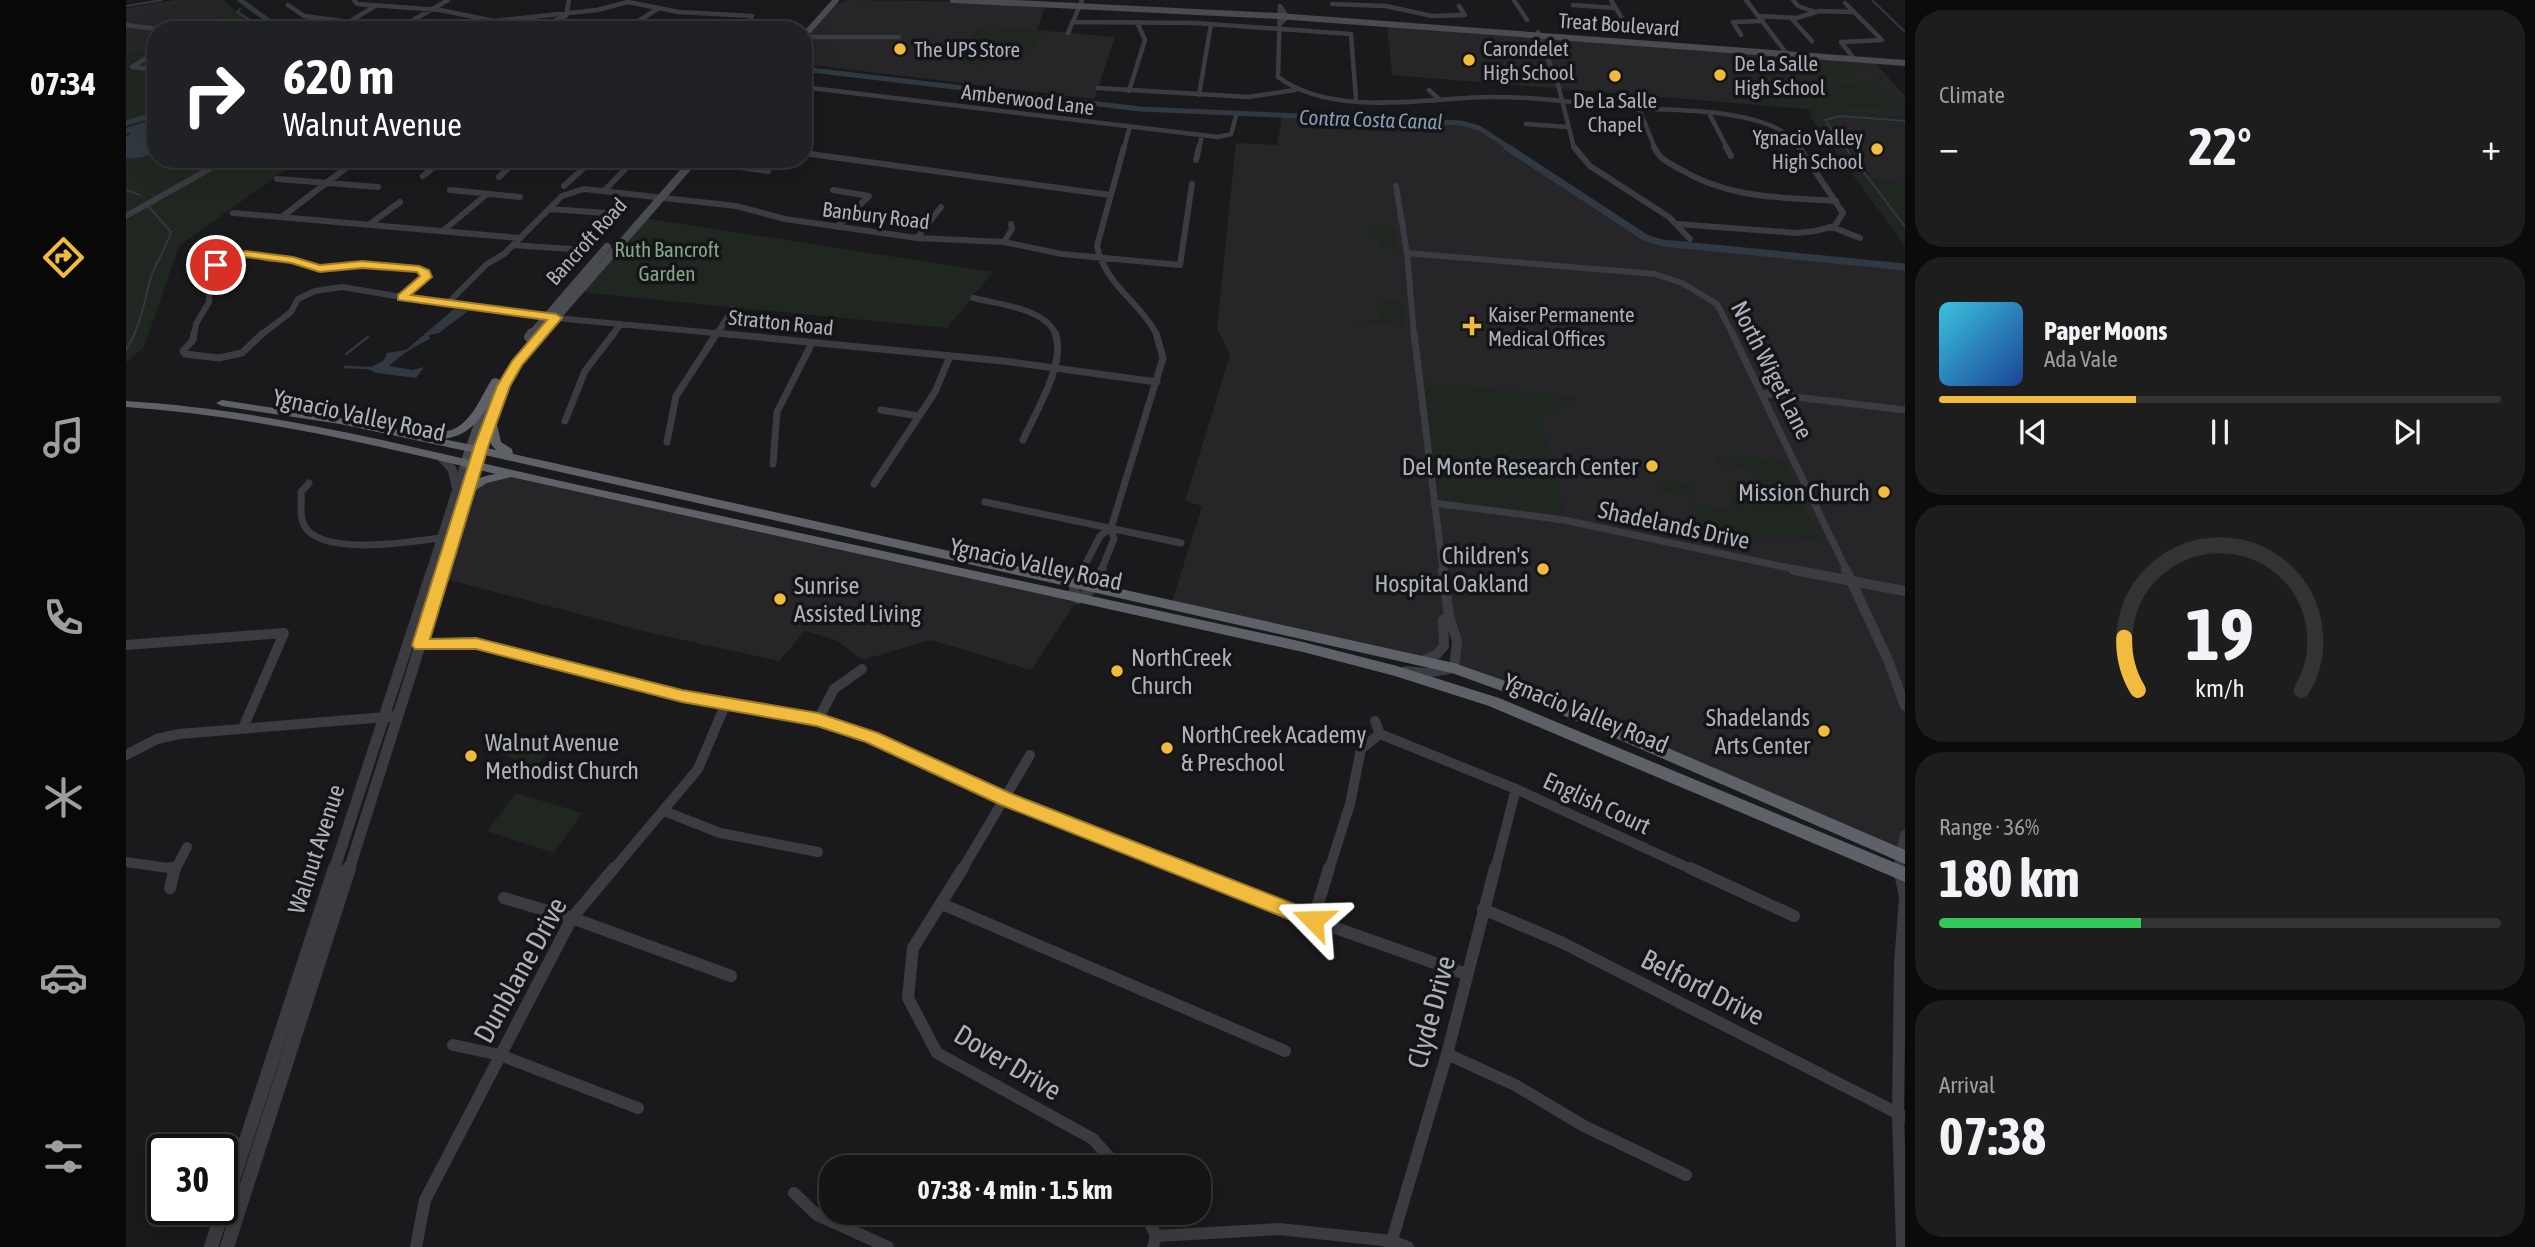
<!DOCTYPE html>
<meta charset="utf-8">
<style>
:root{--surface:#141415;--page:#1d1d1e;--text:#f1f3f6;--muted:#9d9ea0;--line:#333334;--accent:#f1bc3d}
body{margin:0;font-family:"Asap Condensed",sans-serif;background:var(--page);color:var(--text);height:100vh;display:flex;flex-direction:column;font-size:26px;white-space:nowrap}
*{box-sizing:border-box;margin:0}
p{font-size:23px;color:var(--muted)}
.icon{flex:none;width:38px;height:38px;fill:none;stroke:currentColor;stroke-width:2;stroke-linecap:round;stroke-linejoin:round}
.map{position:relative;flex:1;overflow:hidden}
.side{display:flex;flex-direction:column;gap:10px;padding:10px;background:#0b0b0c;width:630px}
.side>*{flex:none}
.banner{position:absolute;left:21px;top:21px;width:665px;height:147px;border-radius:28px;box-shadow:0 7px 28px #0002,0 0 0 2px var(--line);background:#202124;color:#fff;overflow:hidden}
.speed{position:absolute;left:21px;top:1134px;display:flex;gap:14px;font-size:35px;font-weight:700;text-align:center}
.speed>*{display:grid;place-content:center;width:91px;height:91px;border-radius:50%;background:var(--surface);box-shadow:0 7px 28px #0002,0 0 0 2px var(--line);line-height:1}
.speed .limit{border:4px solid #111;border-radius:10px;background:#fff;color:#111}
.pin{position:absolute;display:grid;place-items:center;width:60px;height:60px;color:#fff;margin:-30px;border:4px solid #fff;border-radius:50%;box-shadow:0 2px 7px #0007}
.me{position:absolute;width:77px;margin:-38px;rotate:292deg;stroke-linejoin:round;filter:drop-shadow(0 0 5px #0008)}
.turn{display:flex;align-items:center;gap:24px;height:147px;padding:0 21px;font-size:32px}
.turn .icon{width:91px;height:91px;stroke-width:2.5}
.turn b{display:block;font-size:49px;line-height:60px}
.big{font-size:52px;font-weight:700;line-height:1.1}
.side .tile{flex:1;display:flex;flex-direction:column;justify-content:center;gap:10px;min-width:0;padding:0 24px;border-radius:28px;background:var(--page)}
.side .dial{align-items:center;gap:0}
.dial svg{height:182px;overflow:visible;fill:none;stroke:var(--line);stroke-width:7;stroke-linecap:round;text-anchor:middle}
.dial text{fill:var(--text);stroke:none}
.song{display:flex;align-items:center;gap:21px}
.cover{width:84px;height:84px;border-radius:10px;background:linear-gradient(135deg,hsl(190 70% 55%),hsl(220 70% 35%))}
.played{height:7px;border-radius:4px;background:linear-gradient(90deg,var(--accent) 35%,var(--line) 35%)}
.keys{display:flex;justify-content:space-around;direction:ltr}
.heat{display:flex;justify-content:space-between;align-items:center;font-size:38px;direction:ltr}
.charge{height:10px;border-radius:5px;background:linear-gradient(90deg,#34c759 36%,var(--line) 0)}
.trip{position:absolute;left:693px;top:1155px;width:392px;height:70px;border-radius:28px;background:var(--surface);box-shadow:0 7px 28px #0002,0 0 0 2px var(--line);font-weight:700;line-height:70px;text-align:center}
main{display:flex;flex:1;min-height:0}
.menu{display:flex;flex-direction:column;width:126px;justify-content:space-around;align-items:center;background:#080808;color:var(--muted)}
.menu .icon{width:49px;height:49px}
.menu .selected{color:var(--accent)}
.menu b{font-size:32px;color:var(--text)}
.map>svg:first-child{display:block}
.built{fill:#262629}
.green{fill:#202721;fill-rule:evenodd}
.water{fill:#303841}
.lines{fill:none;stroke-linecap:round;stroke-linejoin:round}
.stream-far1{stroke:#303841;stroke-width:2}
.stream{stroke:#303841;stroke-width:2.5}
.canal-far1{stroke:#303841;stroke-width:5}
.canal{stroke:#303841;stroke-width:7}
.minor-far4{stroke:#3b3c41;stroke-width:4.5}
.minor-far3{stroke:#3b3c41;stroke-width:6}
.minor-far2{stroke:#3b3c41;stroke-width:7}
.minor-far1{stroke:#3b3c41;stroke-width:10}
.minor{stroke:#3b3c41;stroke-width:12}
.tertiary-far2{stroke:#3b3c41;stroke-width:9}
.tertiary-far1{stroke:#3b3c41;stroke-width:11}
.tertiary{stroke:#3b3c41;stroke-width:14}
.secondary-far2{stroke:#494b51;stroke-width:6}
.secondary-far1{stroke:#494b51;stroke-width:8}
.secondary{stroke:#494b51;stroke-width:10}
.trunk{fill:#5f6169;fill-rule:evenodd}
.route{fill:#f1bc3d;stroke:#9d7a28;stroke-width:2}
.poi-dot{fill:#f1bc3d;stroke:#151517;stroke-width:2.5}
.labels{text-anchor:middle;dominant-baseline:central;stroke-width:7;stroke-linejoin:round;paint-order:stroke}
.far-street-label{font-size:21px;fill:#adb1bc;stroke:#151517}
.far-poi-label{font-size:21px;fill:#adb1bc;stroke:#151517;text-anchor:start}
.far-water-label{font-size:21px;font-style:italic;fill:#849db6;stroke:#151517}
.far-park-label{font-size:21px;fill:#84a688;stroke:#151517}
.street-label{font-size:24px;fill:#adb1bc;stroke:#151517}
.poi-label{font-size:24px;fill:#adb1bc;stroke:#151517;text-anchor:end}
.near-street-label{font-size:28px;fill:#adb1bc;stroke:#151517}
</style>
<main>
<nav class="menu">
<b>07:34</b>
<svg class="icon selected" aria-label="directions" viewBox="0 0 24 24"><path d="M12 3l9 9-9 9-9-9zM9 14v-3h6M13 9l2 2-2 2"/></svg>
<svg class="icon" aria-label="music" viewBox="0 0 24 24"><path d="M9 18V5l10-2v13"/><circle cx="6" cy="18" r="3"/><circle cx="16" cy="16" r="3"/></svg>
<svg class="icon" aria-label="phone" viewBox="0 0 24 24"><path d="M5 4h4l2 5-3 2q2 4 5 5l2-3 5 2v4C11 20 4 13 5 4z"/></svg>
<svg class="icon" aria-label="climate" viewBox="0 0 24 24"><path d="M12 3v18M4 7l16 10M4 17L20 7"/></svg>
<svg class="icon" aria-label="car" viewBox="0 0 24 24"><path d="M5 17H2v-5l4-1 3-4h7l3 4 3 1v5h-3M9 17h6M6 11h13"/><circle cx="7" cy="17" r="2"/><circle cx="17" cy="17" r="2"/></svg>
<svg class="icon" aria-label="filters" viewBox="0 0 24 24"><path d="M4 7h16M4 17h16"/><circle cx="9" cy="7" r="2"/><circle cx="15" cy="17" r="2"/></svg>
</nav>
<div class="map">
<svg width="1779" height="1247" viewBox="0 0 1779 1247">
<rect width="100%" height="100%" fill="#1a1a1c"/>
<path class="built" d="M48,0H97L108,9L68,30H30V50L21,55L0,53V8Z
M721,0L920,3L911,30L989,37L968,99L677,64V37L704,7Z
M1261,25L1747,61L1779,96V117L1266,75Z
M1156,116L1343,125L1353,128L1518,239L1537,244L1779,269V857L1328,668L1331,659L1323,616L1318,646L1297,661L1045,605L1076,506L1059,501L1104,355L1091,328L1110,143L1151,145Z
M1707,117L1779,122V219L1701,121Z
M389,475L952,599L905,670L805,640L736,660L710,640L679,631L653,661L525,633L316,578L343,490L357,480Z"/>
<path class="green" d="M108,9L140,27L163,30H65Z
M860,26L911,30L919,31L905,50L860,65L838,64L826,54L848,31Z
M30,45V159H187L166,165L53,246L18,347L0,363V53L16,55L22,51L21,48Z
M1635,57L1747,65L1749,67L1740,68L1754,75L1757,80L1750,84L1735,86L1766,91L1779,112L1722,107L1713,110L1633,104L1621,78L1666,81L1630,76L1609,65L1613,59ZM1632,59L1721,66L1632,60L1639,73L1731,80L1722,66L1743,72L1750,79C1736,90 1629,78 1614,65L1618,60Z
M1370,66L1415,69L1418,81L1371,77Z
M1683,109L1779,117V122L1707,117L1701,121L1743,176L1779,184V246L1685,118Z
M517,218L867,272L821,328L452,292Z
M1252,225L1269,227L1271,251L1254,247L1255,243L1242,237L1243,226L1252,227Z
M1256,300L1276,302L1279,327L1228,320H1254L1252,303L1256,302Z
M1295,382L1454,397L1419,417L1418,429L1436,500L1438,520L1308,503Z
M1590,455L1657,460L1694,539L1614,537L1578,530L1563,497L1537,492L1531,480L1563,483L1573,506L1608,510L1602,487L1632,489L1623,468L1593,465Z
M389,735L426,747L410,766L373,754Z
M390,793L456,813L428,853L361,831Z"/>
<path class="water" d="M30,119V151L18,157L0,159V137L5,133H0V128Z
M328,309L342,311L313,333L303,335L304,339C288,346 275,355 263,366L287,370L298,367L290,378L250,373L242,369L258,360L261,353L280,350Z"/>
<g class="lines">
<path class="stream-far1" d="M1746,0L1779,32
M0,6L36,0
M114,9L111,12L137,28L152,30
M1779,121L1714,116L1699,120L1779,227
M0,190L14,195
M8,335C17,316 19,297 25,277C30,262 40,248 45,232L22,206"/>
<path class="stream" d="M0,350L9,333
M220,354L242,337
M219,367L244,368"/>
<path class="canal-far1" d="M114,0L147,24L191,30
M677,69L1014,109L1335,123L1353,128L1384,148
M0,123L30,114"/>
<path class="canal" d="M1381,147L1520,238L1537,243L1779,267"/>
<path class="minor-far4" d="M228,0L231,4L314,10L368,21L471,10L502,2L553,12L626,16L619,30
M1388,0L1401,20
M1485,0L1502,28L1553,31
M1620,0L1661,54
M1667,0L1672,6L1689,12
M1719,3L1756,40L1715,42L1726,56
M1206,4L1260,6L1306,16L1339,15L1333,6
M162,5L178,16L223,22L249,6
M1447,5L1489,8
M1633,16L1671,18L1693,11L1728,12
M1665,18L1686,41
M946,22L1070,23L1225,34L1230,99
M1155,23L1161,17L1154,6L1152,77C1206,117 1296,99 1360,97C1410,96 1459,104 1509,108C1552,111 1599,109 1641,124C1655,129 1665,137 1675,148
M0,25L39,30
M270,30L322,0
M404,30L440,16L443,0
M498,30L533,8
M1412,32L1433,88L1448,148
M942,33L956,0
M1615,35L1607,22L1637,21
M677,37H773
M30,52L6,67L30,70
M677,87L1092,137L1105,134L1110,116
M972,88L1122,97L1169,90
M1303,90L1314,100
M1003,91L1019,40L1011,22
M1073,95L1085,24
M1513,109L1529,148
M1584,115L1601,148
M1400,124L1442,127
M998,148L1003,130
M1073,148L1076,136"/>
<path class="minor-far3" d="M998,147L971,246C980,287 1013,300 1031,335
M1448,147L1464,166L1543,217L1564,239
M1528,147C1533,158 1541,162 1552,168C1603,199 1652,197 1710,201
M1600,147L1605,156
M677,153L984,195
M437,159L504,164
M611,159L614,167L642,171
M1070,160L1073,147
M297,176L318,159
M373,177L392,159
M151,179L252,187
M438,186L465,161
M1270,186L1281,253L1288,335
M324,190L394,197
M707,190L743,196L711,227
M478,191L509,159
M424,209L494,214
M107,213L394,238
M0,216L101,159
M157,216L220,168L241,159
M244,224L274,202
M1551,224L1671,233L1689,231L1709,226L1717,213L1673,147
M1706,227L1734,238
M317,231L361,194
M791,238L815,207
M878,242L886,229L885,224
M387,245L459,250
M1281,253L1529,274L1556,283L1591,304L1607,335
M276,297L430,318L609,335
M847,298C872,304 919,308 930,335
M323,302L361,264L378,254L436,196L458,189L610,206L659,219L791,238L878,242L936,254L1054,265L1066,184
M68,335L70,324L83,302L84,274L90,265L108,256L125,254L143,259L167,260L194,268L236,265L293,269L300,275L276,297L216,287L189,291L172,299L165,312L135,335
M486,335L495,324
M590,335L607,309"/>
<path class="minor-far2" d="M68,333L67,340L57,351L59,354L93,358L116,353L137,333
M591,333L877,361L1031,382
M1288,333L1317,571
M1606,333L1721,571
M1636,393L1779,410
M755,410L793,416
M439,421L459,371L488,333
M897,440C909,413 941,362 929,333
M541,442L550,396L591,333
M647,464L651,412L686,343
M183,483L175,492C176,502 173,516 178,525C195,558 290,541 321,537
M748,484L809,392L824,356
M859,502L1055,543
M1308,503L1438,520L1677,571
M985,528L1037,358L1030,333
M956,571L974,536L985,528
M975,571L988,539L985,528"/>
<path class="minor-far1" d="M956,570L948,590L952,599L969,587L976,570
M1668,570L1779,591
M1720,570L1762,660L1779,706
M0,645L158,633L117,728
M291,645L350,643L556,696L692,720L746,738L880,799L1060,870
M1297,661L1311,654L1318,646L1317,620L1323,616
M1280,671L1299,673L1328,668L1331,641L1323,616L1317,570
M692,720L708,689L736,669
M1249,721L1254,734
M0,755L31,739L53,734L272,716
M538,811L594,833L692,852
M0,862L49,869
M49,870L61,847
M487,870L572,769L600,703
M836,870L904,755
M1203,870L1224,804L1235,749L1254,734L1390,789L1567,870
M1369,870L1390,789
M1772,870L1779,835"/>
<path class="minor" d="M44,868L49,869
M837,868L787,948L782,998L811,1053L967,1139L992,1167
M1056,868L1187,920L1340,974
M1564,868L1668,916
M1773,868L1779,897L1774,964L1772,1114L1776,1247
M44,888L49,868
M378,898L446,918L605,976
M816,904L1159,1051
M1357,909L1435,942L1779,1117
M1187,920L1203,868
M327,1045L374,1055L512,1108
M1321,1054L1389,1085L1458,1126L1560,1175
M668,1193L691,1215L762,1247
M1019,1213L1030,1236L1027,1247
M1030,1236L1153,1229L1266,1241L1282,1247
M290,1247L299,1200L446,918L488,868
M1264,1247L1321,1054L1369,868"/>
<path class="tertiary-far2" d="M316,458L326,469L330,486
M305,571L339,464
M317,571L349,466"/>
<path class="tertiary-far1" d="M208,870L306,570
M223,870L318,570"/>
<path class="tertiary" d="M85,1247L209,868
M101,1247L223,868"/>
<path class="secondary-far2" d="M827,0L1152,16L1779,63
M677,37L710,0"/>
<path class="secondary-far1" d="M405,335L481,247
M415,335L569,159"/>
<path class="secondary" d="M403,337L406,333
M339,464L361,402
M349,466L377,386L391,363L417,333"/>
<path class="trunk" d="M370,378L376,381C361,407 351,435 317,439L370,450C361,441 359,432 358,420L364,417L370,420L375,442L386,449L387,454L1328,663L1419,695L1779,850V864L1409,703L1326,673L345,452L214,424L96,406L90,403L96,400L214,418L303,436L305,434C312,432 321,432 328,429C347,420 355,396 366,379Z
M0,401C159,411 302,452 457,486C697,538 937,590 1177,642L1271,666L1373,698L1779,867V882L1363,706L1269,676L1177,652L385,477L361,483L343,494L337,490C346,480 356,476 370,474C247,444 126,416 0,407Z"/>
</g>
<path class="route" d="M120,251L167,257L194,265L236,261L293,266L303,270L306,277L285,295L430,314L436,318L396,365L384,386L363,444L304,639L350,638L556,690L692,713L752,733L886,794L1194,914L1197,920L1194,926L1187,929L1180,926L873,804L740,742L691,726L556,702L350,649H289L286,645L349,444L371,386L386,361L421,320L272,300V295L294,276L291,272L236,268L194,272L165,263L120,257L90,268L84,265L97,256Z"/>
<g class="poi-dot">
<circle cx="774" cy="49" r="7"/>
<circle cx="1343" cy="60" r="7"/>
<circle cx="1594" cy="75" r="7"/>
<circle cx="1489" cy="76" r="7"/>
<circle cx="1751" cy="149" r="7"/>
<path d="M1342.5 315.5h7v7h7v7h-7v7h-7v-7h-7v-7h7z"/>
<circle cx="1526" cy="466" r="7"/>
<circle cx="1758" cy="492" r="7"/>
<circle cx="1417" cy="569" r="7"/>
<circle cx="654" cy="599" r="7"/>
<circle cx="991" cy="671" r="7"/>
<circle cx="1698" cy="731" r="7"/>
<circle cx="1041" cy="748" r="7"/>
<circle cx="345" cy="756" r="7"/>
</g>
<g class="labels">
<g class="far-street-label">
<text transform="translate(1493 24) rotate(4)">Treat Boulevard</text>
<text transform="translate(902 99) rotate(7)">Amberwood Lane</text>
<text transform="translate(750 215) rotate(7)">Banbury Road</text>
<text transform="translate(460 241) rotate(-48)">Bancroft Road</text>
<text transform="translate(655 322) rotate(6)">Stratton Road</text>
</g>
<g class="far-poi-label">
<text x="1357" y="48">Carondelet<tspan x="1357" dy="24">High School</tspan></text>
<text x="788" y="49">The UPS Store</text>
<text x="1608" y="63">De La Salle<tspan x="1608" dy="24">High School</tspan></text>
<text x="1489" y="100" text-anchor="middle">De La Salle<tspan x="1489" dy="24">Chapel</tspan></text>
<text x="1737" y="137" text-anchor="end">Ygnacio Valley<tspan x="1737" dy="24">High School</tspan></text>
<text x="1362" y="314">Kaiser Permanente<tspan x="1362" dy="24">Medical Offices</tspan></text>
</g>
<g class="far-water-label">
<text transform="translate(1245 119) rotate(2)">Contra Costa Canal</text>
</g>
<g class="far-park-label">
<text x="541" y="249">Ruth Bancroft<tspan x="541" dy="24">Garden</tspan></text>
</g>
<g class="street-label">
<text transform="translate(1646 370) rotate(63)">North Wiget Lane</text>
<text transform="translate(233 415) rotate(12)">Ygnacio Valley Road</text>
<text transform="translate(1548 525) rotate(12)">Shadelands Drive</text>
<text transform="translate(910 564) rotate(12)">Ygnacio Valley Road</text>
<text transform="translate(1460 713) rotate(22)">Ygnacio Valley Road</text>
<text transform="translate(1471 803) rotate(25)">English Court</text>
<text transform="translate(190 849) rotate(-72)">Walnut Avenue</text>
</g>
<g class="poi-label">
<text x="1512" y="466">Del Monte Research Center</text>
<text x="1744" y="492">Mission Church</text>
<text x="1403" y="555">Children's<tspan x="1403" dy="28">Hospital Oakland</tspan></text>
<text x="668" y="585" text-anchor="start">Sunrise<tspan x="668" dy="28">Assisted Living</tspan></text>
<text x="1005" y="657" text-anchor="start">NorthCreek<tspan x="1005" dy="28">Church</tspan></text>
<text x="1684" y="717">Shadelands<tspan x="1684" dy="28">Arts Center</tspan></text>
<text x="1055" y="734" text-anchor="start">NorthCreek Academy<tspan x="1055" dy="28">&amp; Preschool</tspan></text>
<text x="359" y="742" text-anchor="start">Walnut Avenue<tspan x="359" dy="28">Methodist Church</tspan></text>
</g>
<g class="near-street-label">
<text transform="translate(394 970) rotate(-61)">Dunblane Drive</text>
<text transform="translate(1577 987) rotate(27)">Belford Drive</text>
<text transform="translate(1305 1012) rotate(-75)">Clyde Drive</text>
<text transform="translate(882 1062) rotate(31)">Dover Drive</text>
</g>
</g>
</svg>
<div class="speed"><div class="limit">30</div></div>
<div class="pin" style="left:90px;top:265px;background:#d93025"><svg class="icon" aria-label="arrive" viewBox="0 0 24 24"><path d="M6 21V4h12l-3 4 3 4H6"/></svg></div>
<svg class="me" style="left:1187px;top:920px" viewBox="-20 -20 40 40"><path d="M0-17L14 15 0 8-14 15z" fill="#f1bc3d" stroke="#fff" stroke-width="4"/></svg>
<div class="trip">07:38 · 4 min · 1.5 km</div>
<div class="banner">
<div class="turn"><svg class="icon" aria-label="right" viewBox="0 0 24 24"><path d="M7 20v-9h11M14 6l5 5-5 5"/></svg><div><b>620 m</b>Walnut Avenue</div></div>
</div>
</div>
<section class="side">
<div class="tile"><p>Climate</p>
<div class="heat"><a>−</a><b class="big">22°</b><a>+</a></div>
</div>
<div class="tile">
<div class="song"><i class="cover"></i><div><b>Paper Moons</b><p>Ada Vale</p></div></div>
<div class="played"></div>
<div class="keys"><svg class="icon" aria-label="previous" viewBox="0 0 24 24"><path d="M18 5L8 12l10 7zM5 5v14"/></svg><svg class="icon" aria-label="pause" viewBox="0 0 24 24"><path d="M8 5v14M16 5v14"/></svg><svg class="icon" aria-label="next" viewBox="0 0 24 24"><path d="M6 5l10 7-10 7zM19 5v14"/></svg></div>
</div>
<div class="tile dial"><svg viewBox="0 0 100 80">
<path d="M14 69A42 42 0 1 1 86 69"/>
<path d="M14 69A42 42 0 0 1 8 46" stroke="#f1bc3d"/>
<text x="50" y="56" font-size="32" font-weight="700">19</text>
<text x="50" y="72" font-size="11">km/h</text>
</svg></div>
<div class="tile"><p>Range · 36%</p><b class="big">180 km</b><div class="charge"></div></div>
<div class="tile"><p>Arrival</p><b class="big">07:38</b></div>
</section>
</main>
